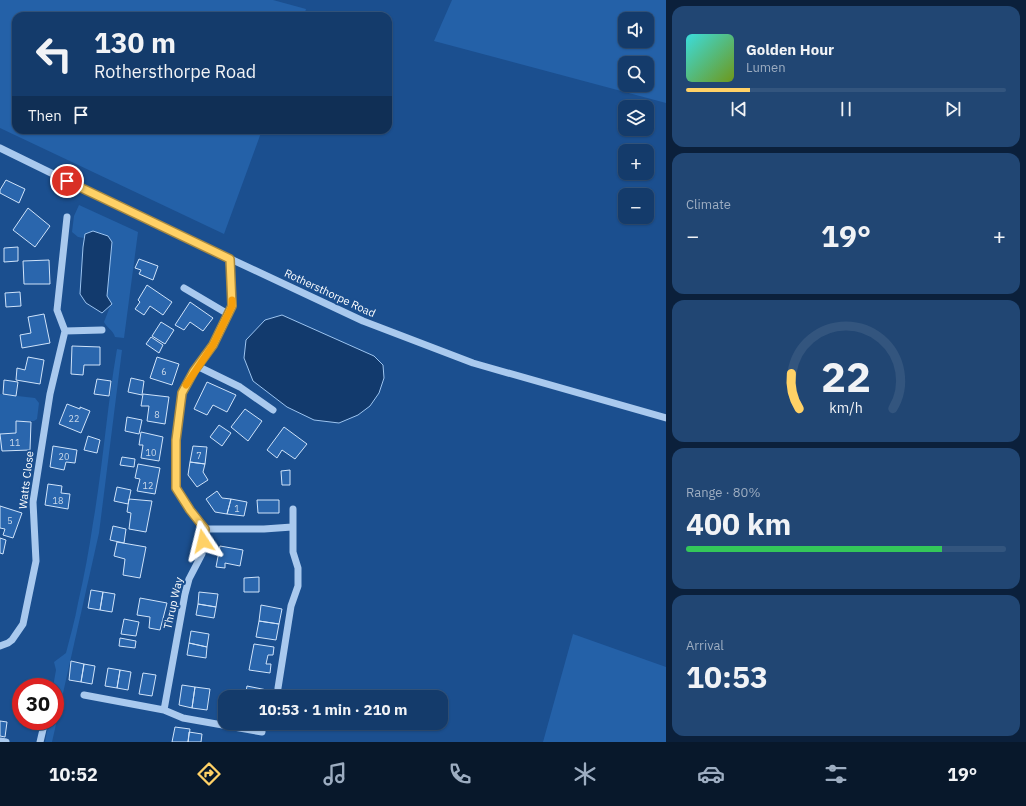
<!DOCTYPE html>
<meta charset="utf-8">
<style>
:root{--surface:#143b6b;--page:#214673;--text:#f1f3f6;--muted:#9dadc1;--line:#33557e;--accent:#ffd166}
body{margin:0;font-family:"IBM Plex Sans",sans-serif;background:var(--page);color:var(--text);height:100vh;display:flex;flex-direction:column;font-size:15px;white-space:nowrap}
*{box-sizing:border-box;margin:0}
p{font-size:13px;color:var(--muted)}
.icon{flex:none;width:22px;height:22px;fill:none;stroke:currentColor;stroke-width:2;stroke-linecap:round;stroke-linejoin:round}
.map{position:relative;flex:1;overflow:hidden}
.panel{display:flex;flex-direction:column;gap:6px;padding:6px;background:#0b203b;width:360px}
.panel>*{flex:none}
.hud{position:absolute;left:12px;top:12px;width:380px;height:122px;border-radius:12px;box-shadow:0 1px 3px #0004,0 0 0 1px var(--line);background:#143b6b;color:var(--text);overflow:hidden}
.controls{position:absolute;left:618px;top:12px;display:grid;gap:8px}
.controls a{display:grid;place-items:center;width:36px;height:36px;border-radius:8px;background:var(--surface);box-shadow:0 1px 3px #0004,0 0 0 1px var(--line);font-size:20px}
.speed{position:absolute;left:12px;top:678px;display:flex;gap:8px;font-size:20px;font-weight:700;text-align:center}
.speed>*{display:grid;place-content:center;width:52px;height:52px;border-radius:50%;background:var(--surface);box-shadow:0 1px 3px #0004,0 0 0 1px var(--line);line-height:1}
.speed .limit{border:6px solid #d22;background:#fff;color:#111}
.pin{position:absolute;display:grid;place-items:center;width:34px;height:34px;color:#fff;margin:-17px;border:2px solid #fff;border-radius:50%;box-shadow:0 1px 4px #0007}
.me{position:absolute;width:44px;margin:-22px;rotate:350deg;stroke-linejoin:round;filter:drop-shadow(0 0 3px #0008)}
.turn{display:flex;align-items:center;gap:14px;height:84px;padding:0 16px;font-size:18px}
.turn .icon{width:52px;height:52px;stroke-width:2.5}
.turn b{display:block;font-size:28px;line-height:34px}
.then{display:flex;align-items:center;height:38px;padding:0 16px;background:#0003;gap:8px;font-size:15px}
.big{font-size:30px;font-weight:800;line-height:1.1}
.panel .tile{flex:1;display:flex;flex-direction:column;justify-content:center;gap:6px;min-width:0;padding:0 14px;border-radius:12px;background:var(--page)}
.panel .dial{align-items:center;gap:0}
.dial svg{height:104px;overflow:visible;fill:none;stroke:var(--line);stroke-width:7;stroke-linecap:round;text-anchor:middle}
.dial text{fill:var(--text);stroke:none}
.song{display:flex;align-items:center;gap:12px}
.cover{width:48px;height:48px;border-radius:6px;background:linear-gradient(135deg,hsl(180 70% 55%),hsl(80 70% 35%))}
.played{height:4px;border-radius:2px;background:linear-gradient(90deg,var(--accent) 20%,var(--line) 20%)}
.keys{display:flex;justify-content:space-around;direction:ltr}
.heat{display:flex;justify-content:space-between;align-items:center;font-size:22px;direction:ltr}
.charge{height:6px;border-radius:3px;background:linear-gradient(90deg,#34c759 80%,var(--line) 0)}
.trip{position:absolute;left:218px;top:690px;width:230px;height:40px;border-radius:12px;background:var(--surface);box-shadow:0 1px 3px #0004,0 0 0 1px var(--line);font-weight:800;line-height:40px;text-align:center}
.dock{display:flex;height:64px;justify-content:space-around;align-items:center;background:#08182b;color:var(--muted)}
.dock .icon{width:28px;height:28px}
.dock .current{color:var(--accent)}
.dock b{font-size:18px;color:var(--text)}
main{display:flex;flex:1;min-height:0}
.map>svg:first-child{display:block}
.green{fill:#2461a8;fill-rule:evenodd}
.water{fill:#123a6d;stroke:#9cc4f0}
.building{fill:#2a66ad;stroke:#cfe3fa}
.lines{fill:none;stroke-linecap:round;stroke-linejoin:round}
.minor{stroke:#a9c9ee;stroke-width:7}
.route-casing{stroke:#a68842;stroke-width:10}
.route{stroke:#ffd166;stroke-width:7}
.slow{stroke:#f59e0b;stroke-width:7}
.labels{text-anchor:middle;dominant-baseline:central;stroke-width:4;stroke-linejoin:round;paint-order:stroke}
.number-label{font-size:9px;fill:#cad9ea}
.street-label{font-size:11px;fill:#fff;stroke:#1b4f8f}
</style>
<main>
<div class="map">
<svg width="666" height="742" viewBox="0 0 666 742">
<rect width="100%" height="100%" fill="#1b4f8f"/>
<path class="green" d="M0,0H273L306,9L304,16H16V130H262L224,234L0,128Z
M452,0H666V103L434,41ZM625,19H647V41H625ZM625,63H647V85H625Z
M79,205L138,232L124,338L115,337C113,330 107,328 104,322L111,304L107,296L112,242C101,234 98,229 85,234L84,238L78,237L72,232L74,216Z
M117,349L122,350L99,533L52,742H45L49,721H55V687H53L56,670L54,662L66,653C70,637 75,620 78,603C84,577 89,550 93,523C103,465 107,407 117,349Z
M0,394L35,398L39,403L37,419L34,421H16V433L0,434L2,451L0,449Z
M573,634L666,667V742H543Z"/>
<path class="water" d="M93,231L108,236L112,242L107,296L112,304L102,313L86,303L80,294L83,247L85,234Z
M282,315L374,356L383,365L384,378L379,393L370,406L358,415L339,423L314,420L287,407L253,381L244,358L246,340L265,320Z"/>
<path class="building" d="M6,180L25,189L19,203L0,193V190Z
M28,208L50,226L35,247L13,230Z
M18,247V261L4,262V248Z
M139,259L158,266L153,280L139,274L141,270L135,268Z
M49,260L50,284H24L23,261Z
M147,285L172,302L163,315L150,306L144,315L135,309L140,302L138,300Z
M20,292L21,306L6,307L5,293Z
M190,302L213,318L203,331L190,322L184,330L175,325Z
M44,314L50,343L22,348L20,335L31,333L28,317Z
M161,322L174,330L165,344L152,336Z
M151,337L163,345L159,353L146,344Z
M72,346L100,347V365H84L83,375L71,374Z
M28,357L44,360L40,384L16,380L17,368L25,370Z
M157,357L179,364L172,385L150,378Z
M131,378L144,381L142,395L128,392Z
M97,379L111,381L109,396L94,394Z
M4,380L18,382L16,396L3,394Z
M207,382L236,395L227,412L213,405L207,415L194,409Z
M143,394L169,397L165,424L147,421L149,406H141Z
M67,404L80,409V407L90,411L81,433L59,424Z
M245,409L262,421L248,441L231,427Z
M127,417L142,420L139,434L125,431Z
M16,421L31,422L30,450L2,451L0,434L16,433Z
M219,425L231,433L222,446L210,437Z
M284,427L307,444L295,459L282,450L277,458L267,450Z
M141,432L163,437L159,461L141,458L143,445H139Z
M88,436L100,440L97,453L84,450Z
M53,446L77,450L75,463L66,462L64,470L50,467Z
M193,446L207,447L205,464L190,462Z
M122,457L135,459L134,467L120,465Z
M190,462L205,464L203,472L208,480L197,487L188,475Z
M138,464L160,468L155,494L137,491L140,479L135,478Z
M290,470V485H282L281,471Z
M48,484L62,486L61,493L70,494L68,509L45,505Z
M117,487L131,490L128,504L114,501Z
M217,491L222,498L231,499L227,514L215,512L206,499Z
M129,499L152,501L146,532L129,529L131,513L127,512Z
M231,499L247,502L244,516L227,514Z
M257,500H279V513H258Z
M0,506L22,513L13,538L3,535L5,529L0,528Z
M113,526L126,529L124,543L110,540Z
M0,538L6,540L3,554L0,553Z
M117,542L146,547L140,578L123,575L125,559L114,556Z
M220,546L243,550L240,566L225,563V568L216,567Z
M259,577V592H244V578Z
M91,590L103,592L100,610L88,608Z
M103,592L115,594L112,612L100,610Z
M199,592L218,594L216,607L198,604Z
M140,598L167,603L160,630L149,628L150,617L137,615Z
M198,604L216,607L214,618L196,615Z
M261,605L282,609L279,624L259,621Z
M124,619L139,622L136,636L121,634Z
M259,621L279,624L276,640L256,637Z
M191,631L209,634L207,647L189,643Z
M120,638L136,641L135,648L119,646Z
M189,643L207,647L206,658L187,655Z
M254,644L274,647L273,655H268L266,664H271L270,673L249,670Z
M71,661L84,664L81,682L69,680Z
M84,664L95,666L92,684L81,682Z
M108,668L120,670L117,688L105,686Z
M120,670L131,672L128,690L117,688Z
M143,673L156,675L152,696L139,694Z
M182,685L195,687L192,708L179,705Z
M247,686L267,690L266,697H245Z
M195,687L210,689L207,710L192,708Z
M0,721L7,722L5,737L0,736Z
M175,727L190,729L188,742H172Z
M189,732L202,734L201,742H188Z"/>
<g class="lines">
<path class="minor" d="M0,148L141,217L363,321L473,363L666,418
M184,288L228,314
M65,331L102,330
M197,366L240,387L273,410
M205,529H264L292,527
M0,646L8,643L12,640L23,624L36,561L33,502L50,394L65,331L57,310L67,217
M278,688L291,606L298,586V568L293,552V509
M84,695L164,710L185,594L189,579L202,554L205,529L190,510L176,488V440L182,393L194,371L213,345L232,306L229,259
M164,710L183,718L262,732
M0,741L6,742
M40,742L45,721"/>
</g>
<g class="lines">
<defs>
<path id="route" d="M67,181L230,259L232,306L213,345L194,371L182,393L176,440V488L190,510L205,529L203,541"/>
</defs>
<use href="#route" class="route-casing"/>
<use href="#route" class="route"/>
<path class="slow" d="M186,385L213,345L232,306V300"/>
</g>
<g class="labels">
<g class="number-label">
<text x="164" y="371">6</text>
<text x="157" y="414">8</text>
<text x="74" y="418">22</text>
<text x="15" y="442">11</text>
<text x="151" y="452">10</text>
<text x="199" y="455">7</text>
<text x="64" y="456">20</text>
<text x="148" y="485">12</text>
<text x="58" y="500">18</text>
<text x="237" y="508">1</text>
<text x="10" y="520">5</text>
</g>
<g class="street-label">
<text transform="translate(330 293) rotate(25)">Rothersthorpe Road</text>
<text transform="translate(26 480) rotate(-83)">Watts Close</text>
<text transform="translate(173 603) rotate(-77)">Thrup Way</text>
</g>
</g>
</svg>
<div class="controls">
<a><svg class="icon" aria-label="sound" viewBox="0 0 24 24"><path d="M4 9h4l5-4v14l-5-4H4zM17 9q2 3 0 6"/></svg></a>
<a><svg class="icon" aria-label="search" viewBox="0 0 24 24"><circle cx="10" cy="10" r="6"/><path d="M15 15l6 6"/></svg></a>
<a><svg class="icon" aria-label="layers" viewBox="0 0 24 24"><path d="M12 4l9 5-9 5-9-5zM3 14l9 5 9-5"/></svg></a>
<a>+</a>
<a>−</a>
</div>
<div class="speed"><div class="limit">30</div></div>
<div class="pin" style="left:67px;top:181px;background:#d93025"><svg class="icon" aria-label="arrive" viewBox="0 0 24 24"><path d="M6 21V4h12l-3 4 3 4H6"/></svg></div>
<svg class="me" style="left:203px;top:541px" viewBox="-20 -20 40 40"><path d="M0-17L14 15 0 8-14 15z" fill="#ffd166" stroke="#fff" stroke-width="4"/></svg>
<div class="trip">10:53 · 1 min · 210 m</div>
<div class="hud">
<div class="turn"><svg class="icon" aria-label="left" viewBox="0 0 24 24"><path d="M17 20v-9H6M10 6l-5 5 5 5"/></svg><div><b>130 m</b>Rothersthorpe Road</div></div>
<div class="then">Then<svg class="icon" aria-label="arrive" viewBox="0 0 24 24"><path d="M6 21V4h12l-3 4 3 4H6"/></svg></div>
</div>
</div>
<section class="panel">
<div class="tile">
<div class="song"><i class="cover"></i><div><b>Golden Hour</b><p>Lumen</p></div></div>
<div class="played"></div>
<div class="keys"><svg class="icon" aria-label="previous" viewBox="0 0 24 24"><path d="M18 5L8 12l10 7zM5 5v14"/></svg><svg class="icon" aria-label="pause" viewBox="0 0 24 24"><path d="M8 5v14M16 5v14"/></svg><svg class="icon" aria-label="next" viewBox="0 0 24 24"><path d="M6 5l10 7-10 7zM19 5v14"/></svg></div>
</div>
<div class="tile"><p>Climate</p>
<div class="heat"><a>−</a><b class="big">19°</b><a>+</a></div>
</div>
<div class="tile dial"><svg viewBox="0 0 100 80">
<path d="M14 69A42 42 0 1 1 86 69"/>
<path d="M14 69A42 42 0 0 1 8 42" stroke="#ffd166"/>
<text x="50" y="56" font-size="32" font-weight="700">22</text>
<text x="50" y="72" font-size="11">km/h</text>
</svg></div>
<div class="tile"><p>Range · 80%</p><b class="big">400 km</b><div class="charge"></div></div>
<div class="tile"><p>Arrival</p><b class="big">10:53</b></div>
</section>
</main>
<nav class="dock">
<b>10:52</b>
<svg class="icon current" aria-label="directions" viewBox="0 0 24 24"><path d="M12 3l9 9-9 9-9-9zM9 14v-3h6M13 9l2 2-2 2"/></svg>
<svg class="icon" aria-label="music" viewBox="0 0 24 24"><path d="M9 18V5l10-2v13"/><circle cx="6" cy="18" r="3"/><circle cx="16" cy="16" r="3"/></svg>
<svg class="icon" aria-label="phone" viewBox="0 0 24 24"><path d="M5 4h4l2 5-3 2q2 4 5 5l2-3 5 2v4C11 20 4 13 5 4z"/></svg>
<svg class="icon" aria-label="climate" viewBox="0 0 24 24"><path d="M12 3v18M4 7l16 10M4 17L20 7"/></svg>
<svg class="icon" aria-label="car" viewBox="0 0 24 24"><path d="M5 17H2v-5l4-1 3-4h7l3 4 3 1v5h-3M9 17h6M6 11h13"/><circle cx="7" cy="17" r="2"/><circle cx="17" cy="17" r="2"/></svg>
<svg class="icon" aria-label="filters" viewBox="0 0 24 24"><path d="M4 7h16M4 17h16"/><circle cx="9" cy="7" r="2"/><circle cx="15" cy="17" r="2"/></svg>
<b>19°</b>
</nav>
